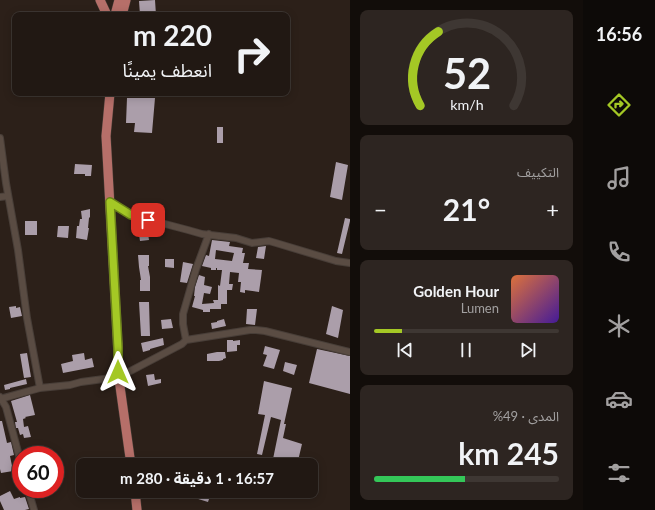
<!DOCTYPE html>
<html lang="ar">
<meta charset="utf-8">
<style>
:root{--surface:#211813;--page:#2d2521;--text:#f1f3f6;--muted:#a2a0a0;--line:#3e3733;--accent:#a4c825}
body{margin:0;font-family:Lato,"Noto Sans Arabic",sans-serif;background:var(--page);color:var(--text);direction:rtl;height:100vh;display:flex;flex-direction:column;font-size:15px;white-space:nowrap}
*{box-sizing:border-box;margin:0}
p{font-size:13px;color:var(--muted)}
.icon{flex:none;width:22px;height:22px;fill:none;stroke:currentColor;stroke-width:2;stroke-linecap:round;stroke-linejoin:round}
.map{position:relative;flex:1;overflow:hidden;direction:ltr}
.sheet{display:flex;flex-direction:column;gap:10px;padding:10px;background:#120d0a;width:233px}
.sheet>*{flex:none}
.guide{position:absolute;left:12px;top:12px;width:278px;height:84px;border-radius:8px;box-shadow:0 2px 10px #0003,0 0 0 1px var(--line);direction:rtl;background:#211813;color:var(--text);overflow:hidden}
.speed{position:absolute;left:12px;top:446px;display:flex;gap:8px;font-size:20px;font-weight:700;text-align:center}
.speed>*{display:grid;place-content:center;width:52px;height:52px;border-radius:50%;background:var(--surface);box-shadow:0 2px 10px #0003,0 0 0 1px var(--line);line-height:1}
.speed .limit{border:6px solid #d22;background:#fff;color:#111}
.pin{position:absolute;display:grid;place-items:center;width:34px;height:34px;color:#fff;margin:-17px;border-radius:8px;box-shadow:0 2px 6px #0006}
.me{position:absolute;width:44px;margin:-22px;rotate:0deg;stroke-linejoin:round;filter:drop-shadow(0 0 3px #0008)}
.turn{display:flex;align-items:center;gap:14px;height:84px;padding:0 12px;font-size:18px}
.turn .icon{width:52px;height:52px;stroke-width:2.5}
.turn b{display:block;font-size:28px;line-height:34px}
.big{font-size:30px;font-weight:700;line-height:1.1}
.sheet .card{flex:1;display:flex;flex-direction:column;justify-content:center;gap:6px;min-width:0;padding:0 14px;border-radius:8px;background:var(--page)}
.sheet .dial{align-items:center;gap:0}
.dial svg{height:104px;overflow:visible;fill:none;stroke:var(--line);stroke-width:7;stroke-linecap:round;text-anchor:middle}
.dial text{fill:var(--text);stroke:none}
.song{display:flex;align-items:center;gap:12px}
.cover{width:48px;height:48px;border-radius:6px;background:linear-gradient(135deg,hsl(20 70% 55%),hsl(260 70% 35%))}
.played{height:4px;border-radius:2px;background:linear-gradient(90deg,var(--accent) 15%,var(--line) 15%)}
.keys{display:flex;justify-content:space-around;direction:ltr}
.heat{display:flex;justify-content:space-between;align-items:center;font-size:22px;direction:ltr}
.charge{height:6px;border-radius:3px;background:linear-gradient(90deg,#34c759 49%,var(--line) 0)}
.trip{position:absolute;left:76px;top:458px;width:242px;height:40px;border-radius:8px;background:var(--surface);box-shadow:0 2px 10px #0003,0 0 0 1px var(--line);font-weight:700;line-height:40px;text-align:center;direction:rtl}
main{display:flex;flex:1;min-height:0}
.menu{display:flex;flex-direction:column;width:72px;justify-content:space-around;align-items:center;background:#0d0a08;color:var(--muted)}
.menu .icon{width:28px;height:28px}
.menu .on{color:var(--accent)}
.menu b{font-size:18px;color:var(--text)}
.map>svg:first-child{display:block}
.building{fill:#ab9eaa;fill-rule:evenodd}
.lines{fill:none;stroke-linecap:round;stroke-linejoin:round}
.street-casing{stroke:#483e38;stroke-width:8}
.primary-casing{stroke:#483e38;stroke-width:10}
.street{stroke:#5a4c43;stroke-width:6}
.primary{stroke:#b66f69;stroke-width:9}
.route-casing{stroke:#6b8218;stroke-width:10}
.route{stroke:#a4c825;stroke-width:7}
</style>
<main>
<nav class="menu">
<b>16:56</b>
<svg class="icon on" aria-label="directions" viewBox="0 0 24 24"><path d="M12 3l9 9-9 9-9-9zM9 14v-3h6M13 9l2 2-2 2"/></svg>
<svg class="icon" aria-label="music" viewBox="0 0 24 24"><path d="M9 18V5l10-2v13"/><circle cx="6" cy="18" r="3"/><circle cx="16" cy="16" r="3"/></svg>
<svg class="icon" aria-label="phone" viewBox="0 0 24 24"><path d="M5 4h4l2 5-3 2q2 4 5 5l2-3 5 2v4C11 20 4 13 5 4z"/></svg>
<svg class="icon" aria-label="climate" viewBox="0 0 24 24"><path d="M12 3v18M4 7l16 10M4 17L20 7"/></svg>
<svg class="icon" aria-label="car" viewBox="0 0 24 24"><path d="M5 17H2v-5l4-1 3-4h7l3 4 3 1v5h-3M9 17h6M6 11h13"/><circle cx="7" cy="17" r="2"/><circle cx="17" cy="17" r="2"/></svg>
<svg class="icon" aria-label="filters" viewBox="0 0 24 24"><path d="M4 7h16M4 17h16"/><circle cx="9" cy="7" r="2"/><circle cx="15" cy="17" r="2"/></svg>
</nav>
<section class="sheet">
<div class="card dial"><svg viewBox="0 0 100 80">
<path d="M14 69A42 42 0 1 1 86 69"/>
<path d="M14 69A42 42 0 0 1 28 12" stroke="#a4c825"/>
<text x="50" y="56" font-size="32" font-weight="700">52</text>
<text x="50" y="72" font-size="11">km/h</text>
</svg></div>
<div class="card"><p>التكييف</p>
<div class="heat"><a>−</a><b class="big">21°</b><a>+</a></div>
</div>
<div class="card">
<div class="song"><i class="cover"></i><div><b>Golden Hour</b><p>Lumen</p></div></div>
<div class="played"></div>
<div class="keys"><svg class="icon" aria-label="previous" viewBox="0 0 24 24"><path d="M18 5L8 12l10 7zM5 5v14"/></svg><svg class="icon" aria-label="pause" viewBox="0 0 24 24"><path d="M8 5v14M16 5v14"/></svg><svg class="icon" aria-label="next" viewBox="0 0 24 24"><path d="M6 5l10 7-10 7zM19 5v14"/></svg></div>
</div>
<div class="card"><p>المدى · 49%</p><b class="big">245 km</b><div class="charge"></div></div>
</section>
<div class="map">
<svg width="350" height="510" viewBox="0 0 350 510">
<rect width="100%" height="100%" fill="#2c2019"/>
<path class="building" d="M155,0L156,15H140L139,1Z
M127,98H155L152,133L134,132L135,123H126Z
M217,127H223V143H217Z
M336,162L348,165L342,200L330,197Z
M75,164L92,165L91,176H85V174H74Z
M90,209V217L89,218L88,228H89L87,240L76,238L77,226H79L80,219H82L81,211Z
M345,218L350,219V221L342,254L337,253Z
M25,221H37V235H25Z
M58,226H69L68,238L57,237Z
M147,227L149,240L140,241L138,228Z
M212,240L230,242L229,246L243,248L242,253H245L243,263H249L248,269L262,270L261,278L259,292L245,290V293L240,292L241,282H238L239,273L230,272L229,284H233L232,290H227V304H221V309H210V312H203V310L192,307L195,296H194L195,287L199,275L205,277L204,285L212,287L210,294L204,293L202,304L214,303L213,300H218V285L220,286L222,270H217V268H216V270H211V268L202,266L206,255L209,256ZM216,250L234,253L232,261L215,259Z
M266,246L264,259L256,258L258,247Z
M138,255H149V266H148L150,277V291H140V280H141L139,267Z
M165,259H174V268L165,267Z
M183,262L193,264L187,283L180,282Z
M139,302H149L150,336H141Z
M16,306V308L20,307L22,316L11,318L9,307Z
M332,306L343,310L338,338L326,334Z
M247,309H257L255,325L246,324Z
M171,319L173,328L162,329L161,320Z
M224,319L226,326L212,329L211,323L217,322V321Z
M163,338L164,345L150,349V350L143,352L141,343Z
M227,340H233V341L240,340V345H237V351L227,352Z
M265,346L280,350L274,369L263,366L267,355L263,354Z
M317,349L350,356V394L309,383Z
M217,352H225L226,358L223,359V360L219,361H207V354Z
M27,353L31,377L24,378L20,354Z
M84,353L85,360L92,358L94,367L63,373L61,364L73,361L72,355Z
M285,362L297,365L294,375L283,371Z
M154,374L155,380L161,379V383L148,386L146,375Z
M26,379L27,384L10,388V389L5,390L4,385Z
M264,381L292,388L284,424H286L283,438L302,444L297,465H283L284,461L273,459L281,420L271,417L262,455L257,454L265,415L258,414Z
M30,395L35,415L25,417L26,418L23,419L24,427L28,426L31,437L24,438L23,434L20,435L18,428H16L15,422H17L11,401Z
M0,421H2L7,443L11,442L14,455L10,456L13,471L1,473L0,469Z
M10,491L14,499L20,497V498L25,497L29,509L25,510H4L0,501V496Z
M198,491H208L206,495L210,496L208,502L195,498Z"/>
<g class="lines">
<defs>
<path id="street" d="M0,138L6,183L18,250L27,318L40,388
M0,197L8,196
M110,202L131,215L188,230L202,234L236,238L252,243L269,241L276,243L336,261L350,263
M186,340L183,324V314L196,269L209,234
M0,397L6,407L21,463
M0,399L40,388L70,385L81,382L119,377L182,344L186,340L250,330H256L265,331L350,352
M28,489L34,510"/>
<path id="primary" d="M100,0L107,15
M115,15L119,0
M122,15L126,0
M110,93L106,136L118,348V372L131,465
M135,491L137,510"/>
</defs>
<use href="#street" class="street-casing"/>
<use href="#primary" class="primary-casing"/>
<use href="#street" class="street"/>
<use href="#primary" class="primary"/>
</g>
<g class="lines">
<defs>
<path id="route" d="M118,372V348L110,202L131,215L148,220"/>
</defs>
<use href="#route" class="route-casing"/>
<use href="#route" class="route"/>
</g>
</svg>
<div class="speed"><div class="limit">60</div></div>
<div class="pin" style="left:148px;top:220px;background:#d93025"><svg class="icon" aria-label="arrive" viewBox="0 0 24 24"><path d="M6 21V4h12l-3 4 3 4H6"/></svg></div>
<svg class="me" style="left:118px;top:372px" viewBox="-20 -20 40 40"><path d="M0-17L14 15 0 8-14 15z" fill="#a4c825" stroke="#fff" stroke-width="4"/></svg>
<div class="trip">16:57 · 1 دقيقة · 280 m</div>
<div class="guide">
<div class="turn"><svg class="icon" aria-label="right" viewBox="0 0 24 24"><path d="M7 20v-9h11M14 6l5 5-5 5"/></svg><div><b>220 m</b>انعطف يمينًا</div></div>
</div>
</div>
</main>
